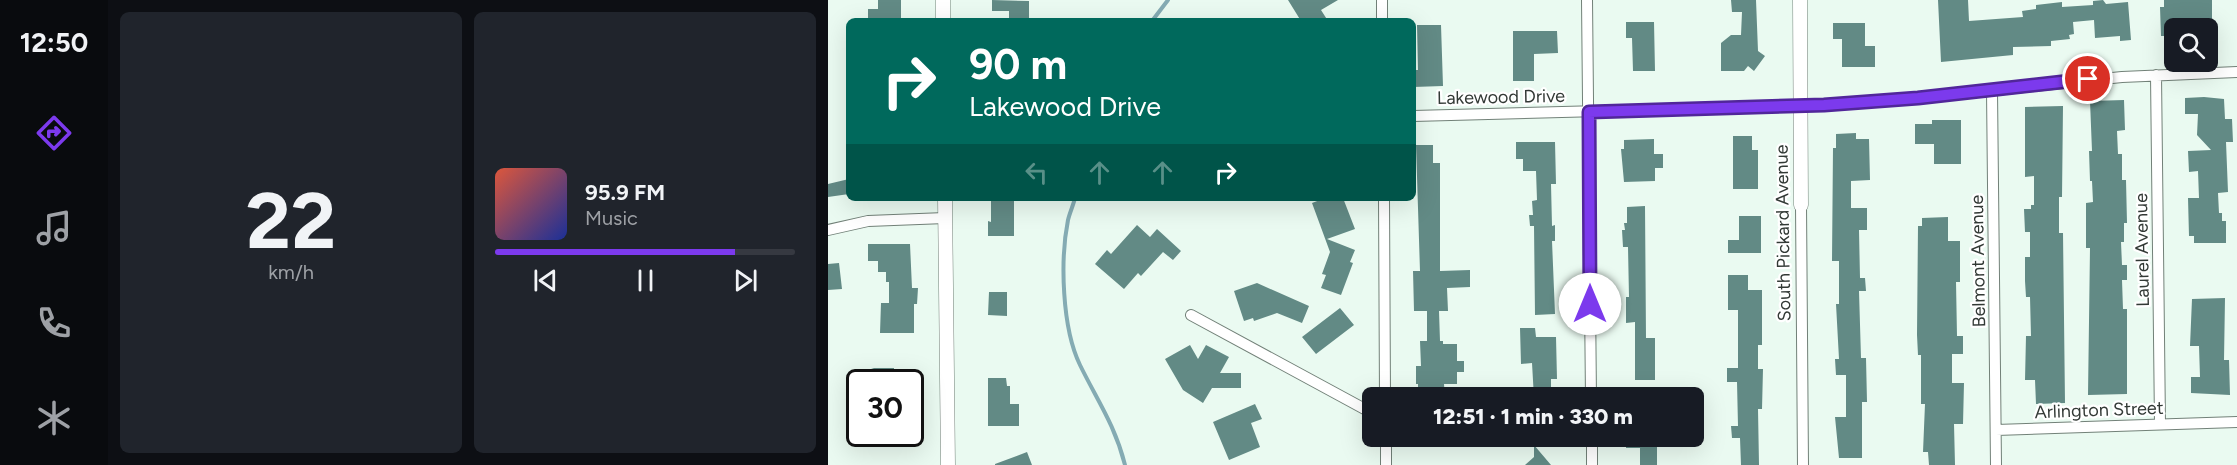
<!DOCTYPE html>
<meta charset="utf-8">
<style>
:root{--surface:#171b24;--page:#20242c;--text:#f1f3f6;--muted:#9ea1a6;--line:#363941;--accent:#7c3aed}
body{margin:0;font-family:Figtree,sans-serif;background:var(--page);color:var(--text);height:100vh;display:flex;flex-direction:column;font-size:22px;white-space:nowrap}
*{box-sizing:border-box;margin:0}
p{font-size:20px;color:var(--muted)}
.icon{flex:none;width:33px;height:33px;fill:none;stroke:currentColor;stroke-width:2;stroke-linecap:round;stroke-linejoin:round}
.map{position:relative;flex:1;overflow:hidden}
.panel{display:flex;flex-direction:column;gap:12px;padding:12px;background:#0d0f14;width:720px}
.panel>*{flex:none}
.banner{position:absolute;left:18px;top:18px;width:570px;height:183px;border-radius:9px;box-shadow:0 6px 24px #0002;background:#00695c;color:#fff;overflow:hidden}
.fabs{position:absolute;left:1336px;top:18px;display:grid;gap:12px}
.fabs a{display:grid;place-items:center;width:54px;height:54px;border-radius:9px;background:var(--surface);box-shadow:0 6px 24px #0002;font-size:30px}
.speed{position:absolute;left:18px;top:369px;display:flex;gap:12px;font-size:30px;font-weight:700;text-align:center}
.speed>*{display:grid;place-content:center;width:78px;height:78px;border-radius:50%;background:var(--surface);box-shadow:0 6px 24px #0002;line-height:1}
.speed .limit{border:3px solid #111;border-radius:9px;background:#fff;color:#111}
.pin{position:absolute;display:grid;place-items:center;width:51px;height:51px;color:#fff;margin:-26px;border:3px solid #fff;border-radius:50%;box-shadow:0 2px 6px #0007}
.me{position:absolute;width:66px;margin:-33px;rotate:0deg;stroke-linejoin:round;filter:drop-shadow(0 0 4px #0008)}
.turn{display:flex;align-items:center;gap:21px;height:126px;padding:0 24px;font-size:27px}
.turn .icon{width:78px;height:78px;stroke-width:2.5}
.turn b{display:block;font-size:42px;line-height:51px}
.lanes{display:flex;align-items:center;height:57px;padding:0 24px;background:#0003;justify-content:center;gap:30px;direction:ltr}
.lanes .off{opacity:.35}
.panel .tile{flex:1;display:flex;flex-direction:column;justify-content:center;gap:9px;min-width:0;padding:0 21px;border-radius:9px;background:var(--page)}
.panel .dial{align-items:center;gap:0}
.dial b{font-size:78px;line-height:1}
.song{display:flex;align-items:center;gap:18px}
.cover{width:72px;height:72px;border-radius:9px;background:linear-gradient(135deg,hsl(10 70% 55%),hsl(230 70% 35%))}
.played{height:6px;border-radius:3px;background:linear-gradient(90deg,var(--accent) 80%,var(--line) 80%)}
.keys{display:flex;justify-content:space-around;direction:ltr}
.panel .tiles{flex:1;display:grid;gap:12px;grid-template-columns:repeat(2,1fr)}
.trip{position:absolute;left:534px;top:387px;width:342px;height:60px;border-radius:9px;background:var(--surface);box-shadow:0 6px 24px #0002;font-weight:800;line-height:60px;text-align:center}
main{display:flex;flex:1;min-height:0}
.dock{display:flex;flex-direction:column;width:108px;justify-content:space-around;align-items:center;background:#090b0e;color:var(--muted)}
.dock .icon{width:42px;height:42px}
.dock .current{color:var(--accent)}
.dock b{font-size:27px;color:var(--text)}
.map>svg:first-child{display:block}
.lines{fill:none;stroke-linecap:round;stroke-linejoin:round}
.stream{stroke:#84abb3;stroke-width:4}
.building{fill:#628a85}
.minor-casing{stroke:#728178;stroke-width:12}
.tertiary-casing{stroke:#728178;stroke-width:15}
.minor{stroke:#fff;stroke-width:10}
.tertiary{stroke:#fff;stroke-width:14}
.route-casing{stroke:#51269a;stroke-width:15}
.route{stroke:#7c3aed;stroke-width:10}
.labels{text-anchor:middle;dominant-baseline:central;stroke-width:4.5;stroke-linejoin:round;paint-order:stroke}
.street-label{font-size:18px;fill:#323935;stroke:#fff}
</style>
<main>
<nav class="dock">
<b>12:50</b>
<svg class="icon current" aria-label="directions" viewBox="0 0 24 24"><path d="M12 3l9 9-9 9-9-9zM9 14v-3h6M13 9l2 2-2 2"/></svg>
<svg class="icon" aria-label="music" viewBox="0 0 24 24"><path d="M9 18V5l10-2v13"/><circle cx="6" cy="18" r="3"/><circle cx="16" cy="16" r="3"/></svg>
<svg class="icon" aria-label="phone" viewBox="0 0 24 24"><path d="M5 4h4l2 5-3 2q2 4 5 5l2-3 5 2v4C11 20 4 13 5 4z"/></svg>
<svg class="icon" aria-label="climate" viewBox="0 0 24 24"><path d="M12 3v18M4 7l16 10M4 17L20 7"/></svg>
</nav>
<section class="panel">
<div class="tiles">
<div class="tile dial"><b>22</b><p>km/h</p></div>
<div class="tile">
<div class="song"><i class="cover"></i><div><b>95.9 FM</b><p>Music</p></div></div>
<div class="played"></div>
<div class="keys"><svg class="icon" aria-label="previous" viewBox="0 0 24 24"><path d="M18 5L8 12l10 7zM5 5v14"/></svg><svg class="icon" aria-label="pause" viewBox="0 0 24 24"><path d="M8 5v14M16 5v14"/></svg><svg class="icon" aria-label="next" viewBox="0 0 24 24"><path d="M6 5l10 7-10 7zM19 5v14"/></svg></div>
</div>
</div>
</section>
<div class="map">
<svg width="1409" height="465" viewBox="0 0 1409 465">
<rect width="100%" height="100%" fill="#eafaf1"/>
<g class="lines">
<path class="stream" d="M324,21L340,0
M247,198C245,206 242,212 240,220C232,260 234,328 252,365C269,400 287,425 297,465"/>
</g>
<path class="building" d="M50,0H73V21H40V9H50Z
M164,0L201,1V21H181V11H164Z
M460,0H510L493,10L500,21H473Z
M903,0H928L930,51L937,56L926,71L920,66L916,71H893V43L903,35H913L914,12H904Z
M1110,0H1140L1141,21L1195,17L1194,11L1208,9V5L1234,2V7L1265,5V1L1275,0L1278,4L1300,2L1303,40L1292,41V36L1267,38L1266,20L1245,22L1246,34L1241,35L1242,39L1223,41V46L1185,47V55L1113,62Z
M1336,0H1384V28H1347V36H1333L1332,7H1336Z
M798,22H826L827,71H805L804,38H798Z
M1005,23H1037V46H1047V67H1014V39H1005Z
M589,25H613L615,86L585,87V70H590Z
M685,31H729L730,53L706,54V81H685Z
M1376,97L1396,99L1397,119H1404L1405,142H1398L1400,192L1390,193L1391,213H1394V221H1398V243H1366V236H1361L1360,198H1371L1370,171L1361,172L1360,151L1383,150L1369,135L1370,114H1357V98Z
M1296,100L1297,130L1289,131L1290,154H1294V180H1298L1299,223H1296V242H1293L1294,265H1299V280H1294L1295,309H1299V394L1260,395L1262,248H1258V203L1265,202L1264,181H1262L1261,151H1264L1262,101Z
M1235,106L1234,197H1231V233H1235L1237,403L1208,404L1207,380H1197L1198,336H1203L1202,297H1198L1197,281V257H1202V232H1197L1196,209H1203V205H1206V176L1197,177V107Z
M1104,120H1133V164H1106V144H1087V124H1104Z
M1028,133V139H1041L1042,180L1023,181V208H1039V230H1031L1032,278H1037L1038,291H1031L1033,358H1038L1039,402H1034V458H1011L1007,417H1018V375H1008L1007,359H1011L1008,304H1011V261H1004L1005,148H1008V134Z
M905,136H924V150H930V189H905Z
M826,139V154H835V168H827V181L796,182L793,149H796V140Z
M688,142H727L728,184H723L724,226L727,225V241H724L727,314L707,315L706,226H702L701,215H705L704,201L709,200L708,171H695V159H688Z
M588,145H605V163H612V271L642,270V287L619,288L620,311H611L612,341H615V344H629V361H636V372H629V384H616L617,398H590V384H588V366H593L592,341H599V311H586L585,271H592Z
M21,179V194L0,197V184Z
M163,198H186V236H160V221L163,222Z
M497,198H515L527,229L499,239L527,250L522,262L525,263L513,295L493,288L498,275L494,274L502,252L484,203Z
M817,206L818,338H827V380H807V322L798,323V297H801L800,247H795L794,230H797L796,223H799V207Z
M911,216H933V253H900V240H911Z
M1120,217V241H1132V282H1128L1129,336H1135V354H1124V383H1136L1135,424H1126L1127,465H1101L1100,452H1095L1097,404H1093V355H1090L1089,335L1090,226H1094V218Z
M309,225L322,237L329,229L353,251L345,260L335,252L313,276L310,273L296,289L267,264L279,250L283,254Z
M40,244H82L84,288H90L89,304H86V333H52L53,303H61V282H58V272H50V261H40Z
M11,263L14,289L0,290V264Z
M900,275H920V290H934V345H930V369H935L934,409H930L931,465H913L912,438H904L903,426H910L909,382H899V368H910V310H900Z
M429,283L481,306L474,323L449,313L426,321L425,318L416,321L406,291Z
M161,292H179V316L160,315Z
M1397,298L1396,360H1401L1402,395L1363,393V377H1372L1371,346H1362L1364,299Z
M512,308L526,325L488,354L474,337Z
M692,328H707L708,337H728L729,379H723V398H706L704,363L693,364Z
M362,345L370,359L378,345L401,357L392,373H413V388H384L375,403L355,390L337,359Z
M46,368H66V382L40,380V370Z
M160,378H178L179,386H182V404H191V426H160Z
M427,404L434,419L423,423L432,447L401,460L385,422Z
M798,436H829V465H812V448H798Z
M706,445L723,465H697L706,457Z
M199,452L204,465H167V464Z"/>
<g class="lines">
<defs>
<path id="minor" d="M554,0V21
M759,0L763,398
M1328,75L1332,424
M1164,91L1168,465
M585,116L996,105L1090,98L1294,77L1409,72
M556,198L557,398
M973,205L975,465
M0,230L40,221L117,218
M363,315L544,413
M1168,430L1409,422
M558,436V465
M764,436V465"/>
<path id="tertiary" d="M115,0V21
M972,0L973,205
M117,198L120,465"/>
</defs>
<use href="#minor" class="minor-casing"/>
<use href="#tertiary" class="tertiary-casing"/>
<use href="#minor" class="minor"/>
<use href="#tertiary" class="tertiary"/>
</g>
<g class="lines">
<defs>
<path id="route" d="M762,304L761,112L996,105L1090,98L1260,79"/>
</defs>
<use href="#route" class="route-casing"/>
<use href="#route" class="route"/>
</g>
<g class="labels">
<g class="street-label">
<text transform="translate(673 97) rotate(-1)">Lakewood Drive</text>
<text transform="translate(955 233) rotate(-91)">South Pickard Avenue</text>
<text transform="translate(1314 250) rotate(-91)">Laurel Avenue</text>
<text transform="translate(1150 261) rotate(-91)">Belmont Avenue</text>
<text transform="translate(1271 410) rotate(-2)">Arlington Street</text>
</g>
</g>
</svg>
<div class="fabs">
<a><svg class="icon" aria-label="search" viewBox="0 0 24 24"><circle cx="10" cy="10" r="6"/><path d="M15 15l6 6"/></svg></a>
</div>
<div class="speed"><div class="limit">30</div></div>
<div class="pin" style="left:1260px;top:79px;background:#d93025"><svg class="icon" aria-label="arrive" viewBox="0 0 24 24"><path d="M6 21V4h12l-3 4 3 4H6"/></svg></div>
<svg class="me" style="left:762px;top:304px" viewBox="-20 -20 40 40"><circle r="19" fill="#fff"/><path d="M0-13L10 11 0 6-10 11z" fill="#7c3aed"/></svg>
<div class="trip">12:51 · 1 min · 330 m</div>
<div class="banner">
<div class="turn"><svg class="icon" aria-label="right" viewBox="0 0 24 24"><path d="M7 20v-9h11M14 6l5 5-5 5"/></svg><div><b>90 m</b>Lakewood Drive</div></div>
<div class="lanes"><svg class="icon off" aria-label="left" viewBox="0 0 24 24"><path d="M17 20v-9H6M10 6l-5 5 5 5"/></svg><svg class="icon off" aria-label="ahead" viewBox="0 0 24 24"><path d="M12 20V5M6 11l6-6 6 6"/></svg><svg class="icon off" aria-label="ahead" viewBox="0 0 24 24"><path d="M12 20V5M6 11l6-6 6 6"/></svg><svg class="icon" aria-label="right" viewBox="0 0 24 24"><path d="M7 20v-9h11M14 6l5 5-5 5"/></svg></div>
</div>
</div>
</main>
